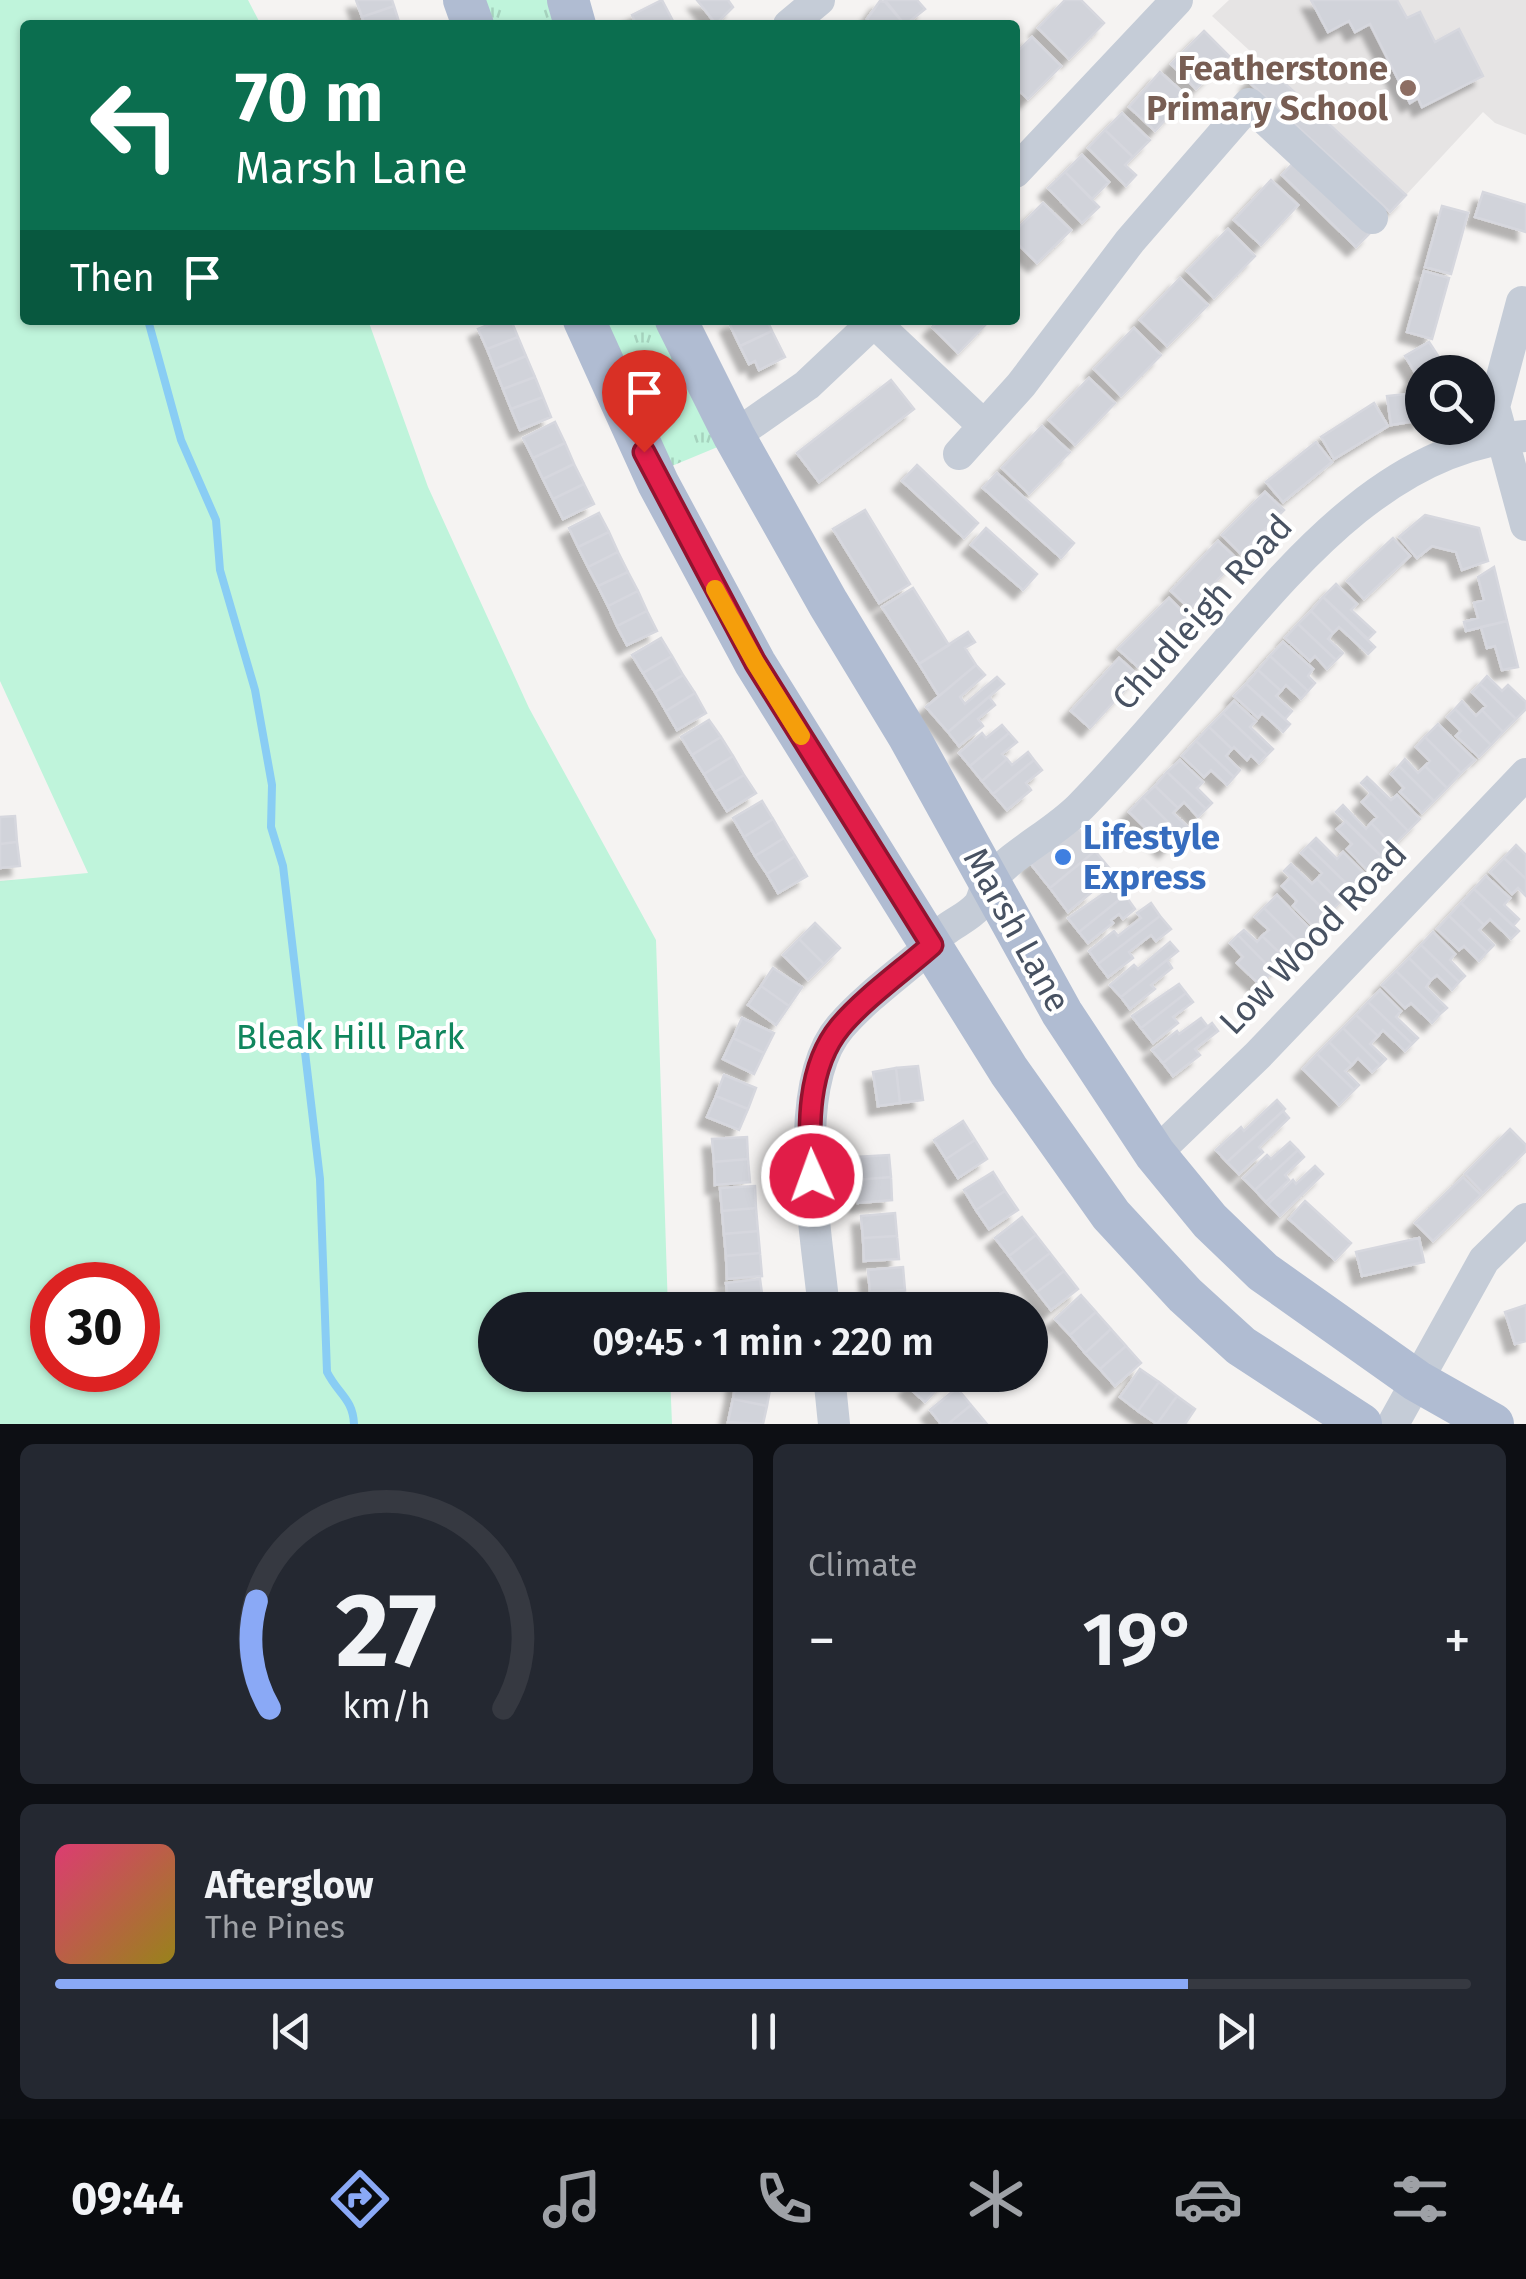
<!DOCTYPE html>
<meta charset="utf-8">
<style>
:root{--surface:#171b24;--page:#242831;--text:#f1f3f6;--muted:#9ea1a6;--line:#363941;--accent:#8aa9f6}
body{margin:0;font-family:"Fira Sans",sans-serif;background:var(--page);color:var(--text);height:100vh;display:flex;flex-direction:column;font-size:38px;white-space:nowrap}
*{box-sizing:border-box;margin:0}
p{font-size:32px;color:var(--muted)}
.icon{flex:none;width:55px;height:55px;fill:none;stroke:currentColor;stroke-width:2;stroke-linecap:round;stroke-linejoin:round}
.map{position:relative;height:1424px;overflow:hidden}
.side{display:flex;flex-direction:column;gap:20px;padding:20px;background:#0d0f14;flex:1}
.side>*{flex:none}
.banner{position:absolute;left:20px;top:20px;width:1000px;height:305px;border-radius:10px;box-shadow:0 2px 8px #0004;background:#0b6e4f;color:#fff;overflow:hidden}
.controls{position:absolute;left:1405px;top:355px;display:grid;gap:20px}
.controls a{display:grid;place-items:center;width:90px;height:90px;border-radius:50%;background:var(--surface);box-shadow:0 2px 8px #0004;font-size:50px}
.speed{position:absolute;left:30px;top:1262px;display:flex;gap:20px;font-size:50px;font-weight:700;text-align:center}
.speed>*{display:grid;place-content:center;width:130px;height:130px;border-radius:50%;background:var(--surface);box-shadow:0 2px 8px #0004;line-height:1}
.speed .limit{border:15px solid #d22;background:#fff;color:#111}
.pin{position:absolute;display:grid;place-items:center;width:85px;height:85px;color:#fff;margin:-102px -42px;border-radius:50% 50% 50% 0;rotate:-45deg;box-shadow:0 0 10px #0007}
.pin .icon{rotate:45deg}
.me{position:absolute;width:110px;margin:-55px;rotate:358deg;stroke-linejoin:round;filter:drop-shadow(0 0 8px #0008)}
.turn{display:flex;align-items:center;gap:35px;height:210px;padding:0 50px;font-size:45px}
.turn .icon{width:130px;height:130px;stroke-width:2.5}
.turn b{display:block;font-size:70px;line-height:85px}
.then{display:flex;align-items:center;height:95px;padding:0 50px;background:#0003;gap:20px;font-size:38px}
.big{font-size:75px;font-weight:600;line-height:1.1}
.side .widget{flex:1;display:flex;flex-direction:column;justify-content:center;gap:15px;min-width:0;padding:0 35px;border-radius:15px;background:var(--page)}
.side .dial{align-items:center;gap:0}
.dial svg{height:260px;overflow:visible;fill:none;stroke:var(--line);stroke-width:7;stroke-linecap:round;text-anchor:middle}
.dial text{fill:var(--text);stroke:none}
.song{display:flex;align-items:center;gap:30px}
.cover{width:120px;height:120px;border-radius:15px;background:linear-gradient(135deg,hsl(340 70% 55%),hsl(50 70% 35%))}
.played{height:10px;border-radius:5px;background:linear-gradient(90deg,var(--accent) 80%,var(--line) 80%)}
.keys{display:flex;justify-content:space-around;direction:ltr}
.heat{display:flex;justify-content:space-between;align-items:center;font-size:55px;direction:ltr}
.side .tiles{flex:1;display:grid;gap:20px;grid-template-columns:1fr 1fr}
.widget:last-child{grid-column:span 2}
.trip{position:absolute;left:478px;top:1292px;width:570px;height:100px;border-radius:50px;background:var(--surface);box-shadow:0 2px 8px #0004;font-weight:600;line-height:100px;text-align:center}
.dock{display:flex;height:160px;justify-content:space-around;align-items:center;background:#090b0e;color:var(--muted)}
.dock .icon{width:70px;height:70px}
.dock .selected{color:var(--accent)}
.dock b{font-size:45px;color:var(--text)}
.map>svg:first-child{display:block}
.education{fill:#e6e4e4}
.grass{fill:url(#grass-tufts)}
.green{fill:#bff4db;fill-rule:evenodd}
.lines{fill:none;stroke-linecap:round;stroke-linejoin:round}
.stream{stroke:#89cdf4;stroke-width:8}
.building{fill:#d1d3da;stroke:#d6d7de;stroke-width:2.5;filter:url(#shadow)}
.minor{stroke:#c5ccd7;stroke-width:32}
.major{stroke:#b0bcd2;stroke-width:42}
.route-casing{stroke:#92132f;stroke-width:25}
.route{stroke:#e11d48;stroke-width:18}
.slow{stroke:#f59e0b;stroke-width:18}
.education-dot{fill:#8d6e63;stroke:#fff;stroke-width:4}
.shop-dot{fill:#3f7fe0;stroke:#fff;stroke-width:4}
.labels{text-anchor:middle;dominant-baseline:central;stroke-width:8;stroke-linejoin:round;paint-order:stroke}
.education-label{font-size:35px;font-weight:bold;fill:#785e54;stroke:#fff;text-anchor:end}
.street-label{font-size:35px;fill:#485262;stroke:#fff}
.shop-label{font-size:35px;font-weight:bold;fill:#366cbe;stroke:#fff;text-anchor:start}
.park-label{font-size:35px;fill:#10865d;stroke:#fff}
</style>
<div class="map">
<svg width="1526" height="1424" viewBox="0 0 1526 1424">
<defs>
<pattern id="grass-tufts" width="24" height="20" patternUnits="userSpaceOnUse" patternTransform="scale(2.5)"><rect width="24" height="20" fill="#bff4db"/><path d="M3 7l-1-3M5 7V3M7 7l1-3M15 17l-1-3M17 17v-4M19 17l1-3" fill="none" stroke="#a6d3be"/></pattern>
<filter id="shadow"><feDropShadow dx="-9" dy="9" stdDeviation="2.5" flood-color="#0004"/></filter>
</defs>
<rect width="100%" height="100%" fill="#f5f3f2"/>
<path class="education" d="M1229,0H1526V135L1495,123L1483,112L1406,195L1212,16Z"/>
<path class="grass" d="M473,0H553L562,25H482Z
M595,320H664L720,446L667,468Z"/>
<path class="green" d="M0,0H248L261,25H25V320H368L428,487L529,708L656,940L668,1310H495V1375H670L672,1424H0V881L88,873L0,681ZM52,1285H138V1370H52Z"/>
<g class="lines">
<path class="stream" d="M148,320L181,440L216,520L220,570L255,690L272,785L271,827L283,866L320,1179L327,1372C338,1394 353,1399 354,1424"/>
</g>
<path class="building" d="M356,0H392L394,6L362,17Z
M662,0L673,21L666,25L636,24L632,15Z
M697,0H728L733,7L716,24Z
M885,0H917L925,9L905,25Z
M1065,0H1081L1104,23L1069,59L1038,28Z
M1311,0H1397L1407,18L1420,12L1435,42L1459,29L1483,76L1422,107L1418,98L1410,103L1370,24L1355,32L1349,21L1328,32Z
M880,1L885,2L905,25H872L867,19Z
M394,6L400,25H365L362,17Z
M1204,31L1229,56L1196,89L1171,64Z
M1032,37L1061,66L1028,99L1015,87V54Z
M1265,65L1406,195L1390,212L1249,82Z
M1160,72L1187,96L1155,131L1129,107Z
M1122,113L1150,140L1133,157L1105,130Z
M1105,130L1133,157L1125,165L1136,175L1126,186L1088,148Z
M1082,155L1109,182L1092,199L1065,172Z
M1296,160L1370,233L1356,247L1282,175Z
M1065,172L1099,207L1082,223L1048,188Z
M1271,180L1298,205L1261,245L1234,220Z
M1483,192L1526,205V232L1475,217Z
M1043,203L1071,230L1037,263L1015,241V231Z
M1442,206L1468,213L1451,274L1425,267Z
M1228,229L1255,256L1214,298L1187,271Z
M1424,271L1449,278L1432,339L1407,332Z
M1180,278L1208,305L1167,346L1140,320Z
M500,320H511L518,337L487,349L478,329Z
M735,320H767L772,331L740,346L729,323Z
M939,320H990L958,353L932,327Z
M1134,328L1161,355L1121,396L1094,369Z
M772,331L785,357L759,370L755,361L749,364L740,346Z
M518,337L526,356L495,369L487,349Z
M1429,342L1448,371L1422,372V420L1391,425L1387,396L1406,394L1416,374L1405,356Z
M526,356L535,377L503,389L495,369Z
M535,377L543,397L511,409L503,389Z
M1089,378L1115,403L1075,445L1049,420Z
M891,380L914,409L819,482L797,453Z
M543,397L551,417L520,430L511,409Z
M1374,403L1388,426L1334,459L1321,437Z
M555,422L565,443L533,458L523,438Z
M1042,426L1070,452L1029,494L1002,468Z
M1316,442L1332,462L1283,502L1266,482Z
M565,443L574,464L543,479L533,458Z
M574,464L584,484L553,499L543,479Z
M917,465L978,523L964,538L902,481Z
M997,473L1074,543L1061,558L983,488Z
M584,484L594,504L563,519L553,499Z
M1265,492L1284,510L1241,554L1222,535Z
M865,510L910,584L879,603L833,529Z
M599,513L609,532L578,547L569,528Z
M1425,515L1479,528L1488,561L1462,570L1456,552L1432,546L1417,558L1399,537Z
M986,528L1037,574L1023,590L971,545Z
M609,532L618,552L588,567L578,547Z
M1393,538L1410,556L1364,599L1347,581Z
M1218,541L1237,559L1190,609L1171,591Z
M618,552L628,572L598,586L588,567Z
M1494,567L1507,621L1466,631L1464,622L1478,618L1474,603L1484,600L1478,577Z
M628,572L638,591L608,606L598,586Z
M1336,584L1357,604L1351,610L1375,632L1368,639L1323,597Z
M913,588L949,645L919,664L882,607Z
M638,591L647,611L617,626L608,606Z
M1323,597L1375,647L1368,654L1339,627L1333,633L1311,611Z
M1169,598L1188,617L1138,667L1118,649Z
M647,611L657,631L627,645L617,626Z
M1311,611L1333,633L1328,639L1343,653L1336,660L1298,624Z
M1507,621L1518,667L1502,670L1495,646L1487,648L1481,627Z
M1298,624L1336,660L1327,669L1315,656L1310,661L1285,638Z
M968,632L975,642L965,648L976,665L939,696L919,664Z
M661,638L672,656L643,673L632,655Z
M1283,642L1313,669L1308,676L1315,683L1308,691L1270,656Z
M672,656L683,675L655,692L643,673Z
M1270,656L1308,691L1301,699L1286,685L1281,691L1258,670Z
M1119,658L1138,675L1090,728L1071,711Z
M976,665L985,675L960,697L965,704L997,677L1004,684L948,732L926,707Z
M1258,670L1281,691L1276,696L1292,711L1285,719L1246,684Z
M683,675L695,693L666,711L655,692Z
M1487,676L1502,691L1508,685L1526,702V709L1516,719L1480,684Z
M1246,684L1290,724L1283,732L1262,713L1258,718L1234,696Z
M1480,684L1516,719L1503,732L1482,710L1486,706L1472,692Z
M695,693L706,713L677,730L666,711Z
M989,697L995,705L978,719L983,726L959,746L948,732Z
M1234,701L1256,721L1250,727L1273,749L1267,755L1223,713Z
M1462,701L1476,716L1482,710L1503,732L1491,745L1455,709Z
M1455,709L1491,745L1479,757L1456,736L1461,731L1447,717Z
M1223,713L1267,755L1259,763L1251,755L1247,760L1234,747L1232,749L1209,727Z
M709,720L721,737L692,755L681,737Z
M1438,724L1475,760L1461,773L1425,737Z
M1002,725L1009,733L970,766L959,753L982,733L986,738Z
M1209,727L1232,749L1226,756L1240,770L1234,777L1196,741Z
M1009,733L1017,742L1002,754L1007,759L982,781L970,766Z
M721,737L733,756L704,774L692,755Z
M1425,737L1461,773L1447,788L1425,766L1430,761L1416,747Z
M1196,741L1234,777L1227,785L1211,770L1204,777L1182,756Z
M1028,752L1034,760L993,794L982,781L1007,759L1012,765Z
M733,756L744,775L715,792L704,774Z
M1405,759L1418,773L1425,766L1447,788L1434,801L1399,766Z
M1034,760L1042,770L1026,783L1031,790L1007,810L993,794Z
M1180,760L1203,782L1197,788L1212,803L1206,809L1167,772Z
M1399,766L1434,801L1422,813L1400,792L1404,788L1391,774Z
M1167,772L1206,809L1198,817L1184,802L1178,808L1155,786Z
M744,775L756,793L727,811L715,792Z
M1367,777L1391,800L1397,795L1420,819L1408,831L1361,783Z
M1155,786L1178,808L1173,813L1188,827L1181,835L1143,797Z
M1371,793L1408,831L1393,846L1371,823L1377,817L1362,802Z
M1143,797L1181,835L1167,849L1129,812Z
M762,801L773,819L744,837L733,818Z
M1343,805L1366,829L1371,823L1393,846L1382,857L1336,812Z
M15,816L17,842L0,844V817Z
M773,819L784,838L755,856L744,837Z
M1346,821L1382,857L1368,871L1347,849L1352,844L1337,829Z
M1076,825L1095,851L1050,888L1030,863Z
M784,838L795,856L767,874L755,856Z
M1316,838L1337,859L1343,852L1366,875L1352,889L1308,846Z
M17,842L20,866L0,868V844Z
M1516,845L1526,855V879L1504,858Z
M1308,846L1352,889L1340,902L1317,879L1322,873L1301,853Z
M1095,851L1111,870L1090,887L1093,891L1068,912L1050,888Z
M795,856L807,876L778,893L767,874Z
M1504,858L1526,879V896L1518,888L1512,894L1490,872Z
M1291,864L1312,884L1317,879L1340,902L1328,914L1284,871Z
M1486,876L1510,898L1504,905L1519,919L1513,926L1474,889Z
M1291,877L1328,914L1314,927L1293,906L1297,901L1282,886Z
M1116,885L1125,895L1079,932L1068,918Z
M1474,889L1519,931L1511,939L1490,919L1484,925L1461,903Z
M1125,895L1135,909L1123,919L1119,914L1111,920L1113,923L1088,943L1079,932Z
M1277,895L1313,932L1300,944L1264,908Z
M1151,903L1160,916L1098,964L1089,951L1114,931L1118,936L1141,918L1137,913Z
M1461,903L1484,925L1479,930L1494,945L1487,952L1449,916Z
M1264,908L1300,944L1286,959L1262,936L1269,930L1255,917Z
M1160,916L1171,929L1156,941L1151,935L1129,952L1133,958L1108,977L1098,964Z
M1449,916L1487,952L1479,961L1464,946L1459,950L1437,929Z
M815,923L840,948L824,964L799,939Z
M1244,930L1257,942L1262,936L1286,959L1273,971L1238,935Z
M1433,932L1455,954L1450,960L1465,976L1459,982L1421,945Z
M1238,935L1273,971L1260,985L1237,963L1243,957L1230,943Z
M799,939L824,964L808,980L783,955Z
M1170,942L1178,951L1121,997L1110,985L1134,965L1138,969Z
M1421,945L1459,982L1452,990L1437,975L1431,980L1409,958Z
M1409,958L1431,980L1426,987L1447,1008L1440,1014L1396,971Z
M1167,960L1172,968L1151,985L1155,989L1130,1009L1121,997Z
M773,968L802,987L789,1006L761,986Z
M1396,971L1440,1014L1432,1023L1411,1003L1405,1008L1382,985Z
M1179,984L1186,993L1141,1028L1132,1016Z
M761,986L789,1006L776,1025L748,1005Z
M1380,990L1401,1011L1396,1017L1418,1038L1412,1044L1368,1002Z
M1186,993L1193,1002L1173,1017L1178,1023L1153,1043L1141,1028Z
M1368,1002L1412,1044L1405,1051L1383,1030L1378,1036L1356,1015Z
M1356,1015L1378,1036L1370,1044L1386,1059L1380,1065L1343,1028Z
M742,1018L774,1033L764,1053L733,1038Z
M1201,1018L1208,1027L1163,1063L1152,1050L1177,1031L1179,1034Z
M1212,1023L1218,1031L1195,1049L1200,1055L1173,1076L1163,1063Z
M1343,1028L1380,1065L1372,1072L1358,1058L1352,1065L1329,1042Z
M733,1038L764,1053L754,1074L723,1059Z
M1329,1042L1352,1065L1345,1071L1359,1085L1354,1090L1317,1054Z
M1317,1054L1354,1090L1339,1105L1303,1069Z
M918,1066L923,1100L900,1103L896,1068Z
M896,1068L900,1103L878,1106L873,1072Z
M724,1075L756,1088L748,1109L716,1096Z
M716,1096L748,1109L739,1130L707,1117Z
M1277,1100L1285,1109L1227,1162L1216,1150L1241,1127L1244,1131Z
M1283,1111L1289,1118L1259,1147L1263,1152L1239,1174L1227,1162Z
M963,1121L975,1140L946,1159L934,1140Z
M1510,1129L1526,1145V1151L1483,1193L1465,1174Z
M747,1137L748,1159L714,1162L712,1139Z
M975,1140L987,1159L958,1178L946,1159Z
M1290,1142L1298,1150L1255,1190L1243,1178L1267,1155L1271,1159Z
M1298,1150L1304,1157L1285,1175L1289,1180L1266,1202L1255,1190Z
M889,1155L891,1177L856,1180L855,1157Z
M748,1159L750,1182L715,1185L714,1162Z
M1315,1166L1323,1174L1280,1216L1268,1204L1293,1180L1296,1184Z
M993,1172L1005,1191L976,1210L964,1190Z
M891,1177L892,1200L858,1203L856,1180Z
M1463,1177L1481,1195L1433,1241L1415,1223Z
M755,1186L756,1208L722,1211L720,1188Z
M1005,1191L1018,1210L989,1229L976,1210Z
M1305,1201L1351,1243L1335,1260L1289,1219Z
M756,1208L758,1231L724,1234L722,1211Z
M895,1213L897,1236L863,1238L861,1216Z
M1022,1217L1036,1235L1009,1256L995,1238Z
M758,1231L760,1253L726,1256L724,1234Z
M1036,1235L1050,1253L1023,1274L1009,1256Z
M897,1236L899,1259L864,1261L863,1238Z
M1419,1238L1424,1262L1362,1276L1356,1252Z
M760,1253L762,1276L727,1279L726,1256Z
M1050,1253L1064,1271L1037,1292L1023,1274Z
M903,1267L905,1290L870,1292L868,1270Z
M1064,1271L1078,1289L1051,1310L1037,1292Z
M760,1279L763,1301L729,1306L726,1283Z
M905,1290L906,1310H872L870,1292Z
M1081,1295L1096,1312L1070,1335L1055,1319Z
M1526,1305V1341L1515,1344L1505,1312Z
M1096,1312L1111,1329L1085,1353L1070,1335Z
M1111,1329L1126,1346L1100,1369L1085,1353Z
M1126,1346L1141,1363L1115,1386L1100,1369Z
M1140,1369L1159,1382L1138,1411L1120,1397Z
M919,1375H947L949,1376L925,1402L908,1387Z
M737,1377L771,1384L767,1406L733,1399Z
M1159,1382L1177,1396L1157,1424L1138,1411Z
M957,1388L971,1405L948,1424H941L930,1410Z
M1177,1396L1195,1409L1185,1424H1157Z
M733,1399L767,1406L763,1424L728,1422Z
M971,1405L986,1423L948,1424Z"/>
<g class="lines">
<path class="minor" d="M789,25L819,0
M1015,172L1177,0
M1522,302L1494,407L1526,525
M874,322L983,425
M734,436L807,385L876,320
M959,454L1021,385L1130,241L1249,104L1372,218
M1155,1154L1258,1055L1526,774
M824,1310C817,1235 788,1086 841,1026C867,996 903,971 932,945C943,925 964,922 978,906C984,899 984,886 991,879C1016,851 1053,834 1080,807C1128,758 1172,705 1217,653C1297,560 1393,444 1526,436
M829,1375L834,1424
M1393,1424L1484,1260L1526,1219"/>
<path class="major" d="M464,0L473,25
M568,0L575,25
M584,320L658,483L755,663L1009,1071L1111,1215L1185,1295L1241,1346L1361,1424
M676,320L734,436L828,603L908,735L1062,1013L1155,1154L1210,1221L1263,1272L1417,1381L1493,1424"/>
</g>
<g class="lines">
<defs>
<path id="route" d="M644,452L755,662L932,945C905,969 863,999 840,1027C807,1067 808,1127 812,1176"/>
</defs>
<use href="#route" class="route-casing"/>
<use href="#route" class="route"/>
<path class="slow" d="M715,589L755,662L801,736"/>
</g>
<circle class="education-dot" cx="1408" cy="88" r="10"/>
<circle class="shop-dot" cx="1063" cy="857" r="10"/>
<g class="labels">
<g class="education-label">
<text x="1388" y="68">Featherstone<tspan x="1388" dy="40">Primary School</tspan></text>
</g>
<g class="street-label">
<text transform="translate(1202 612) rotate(-48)">Chudleigh Road</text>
<text transform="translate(1017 930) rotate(61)">Marsh Lane</text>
<text transform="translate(1313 938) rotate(-46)">Low Wood Road</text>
</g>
<g class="shop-label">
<text x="1083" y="837">Lifestyle<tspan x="1083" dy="40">Express</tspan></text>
</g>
<g class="park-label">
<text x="350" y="1037">Bleak Hill Park</text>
</g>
</g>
</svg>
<div class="controls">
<a><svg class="icon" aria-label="search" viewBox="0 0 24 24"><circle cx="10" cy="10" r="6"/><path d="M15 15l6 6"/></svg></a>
</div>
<div class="speed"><div class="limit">30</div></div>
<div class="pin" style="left:644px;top:452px;background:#d93025"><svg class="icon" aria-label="arrive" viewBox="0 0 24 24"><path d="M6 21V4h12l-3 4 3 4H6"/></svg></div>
<svg class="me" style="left:812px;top:1176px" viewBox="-20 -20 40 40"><circle r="17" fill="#e11d48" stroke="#fff" stroke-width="3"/><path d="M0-11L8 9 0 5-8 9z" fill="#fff"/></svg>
<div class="trip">09:45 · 1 min · 220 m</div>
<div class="banner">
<div class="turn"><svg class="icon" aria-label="left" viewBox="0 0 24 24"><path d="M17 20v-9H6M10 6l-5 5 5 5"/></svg><div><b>70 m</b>Marsh Lane</div></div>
<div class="then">Then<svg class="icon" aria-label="arrive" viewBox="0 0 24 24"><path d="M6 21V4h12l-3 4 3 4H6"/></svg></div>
</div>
</div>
<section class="side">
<div class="tiles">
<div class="widget dial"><svg viewBox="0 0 100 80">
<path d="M14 69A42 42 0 1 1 86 69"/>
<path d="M14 69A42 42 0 0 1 10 36" stroke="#8aa9f6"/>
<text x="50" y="56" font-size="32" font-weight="700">27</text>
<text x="50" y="72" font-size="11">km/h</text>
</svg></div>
<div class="widget"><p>Climate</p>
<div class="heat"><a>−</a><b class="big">19°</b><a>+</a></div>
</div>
<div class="widget">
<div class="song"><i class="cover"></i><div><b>Afterglow</b><p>The Pines</p></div></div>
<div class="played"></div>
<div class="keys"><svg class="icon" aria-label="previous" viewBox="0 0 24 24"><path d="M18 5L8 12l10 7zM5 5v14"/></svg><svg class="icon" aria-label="pause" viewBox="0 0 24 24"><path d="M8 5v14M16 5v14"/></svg><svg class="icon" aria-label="next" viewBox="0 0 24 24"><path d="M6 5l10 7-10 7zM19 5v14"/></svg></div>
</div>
</div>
</section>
<nav class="dock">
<b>09:44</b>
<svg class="icon selected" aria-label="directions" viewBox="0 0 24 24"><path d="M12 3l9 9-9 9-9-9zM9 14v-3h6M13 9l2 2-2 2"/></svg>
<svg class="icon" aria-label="music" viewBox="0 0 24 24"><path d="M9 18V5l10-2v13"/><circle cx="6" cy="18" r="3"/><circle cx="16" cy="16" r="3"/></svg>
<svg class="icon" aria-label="phone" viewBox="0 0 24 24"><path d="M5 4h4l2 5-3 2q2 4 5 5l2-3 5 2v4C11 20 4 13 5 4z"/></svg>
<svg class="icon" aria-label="climate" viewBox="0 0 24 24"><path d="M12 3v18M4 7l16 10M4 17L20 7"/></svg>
<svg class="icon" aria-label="car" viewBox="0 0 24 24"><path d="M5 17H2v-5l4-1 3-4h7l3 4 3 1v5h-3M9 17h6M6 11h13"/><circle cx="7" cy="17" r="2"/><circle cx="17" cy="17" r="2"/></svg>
<svg class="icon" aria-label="filters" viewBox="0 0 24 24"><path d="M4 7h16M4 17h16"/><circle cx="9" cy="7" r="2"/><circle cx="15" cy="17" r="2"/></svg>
</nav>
